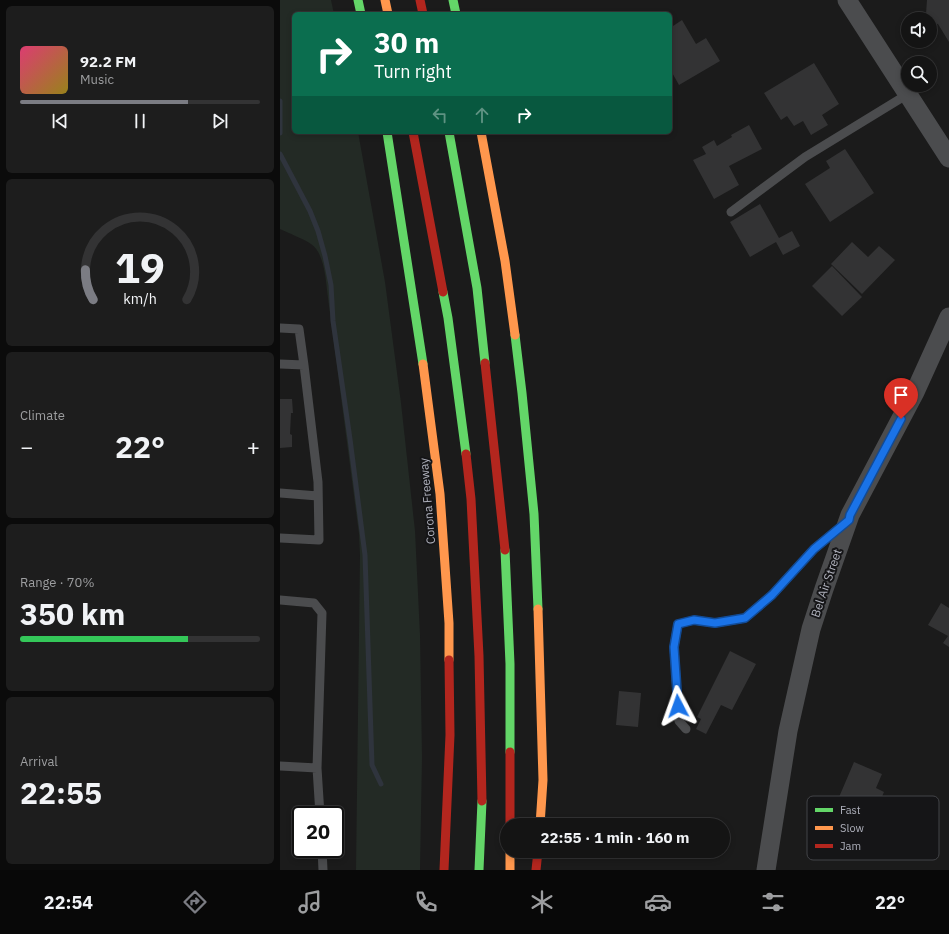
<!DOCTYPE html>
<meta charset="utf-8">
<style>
:root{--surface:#141414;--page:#1d1d1d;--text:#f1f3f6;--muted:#9d9ea0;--line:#333334;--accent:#7b7c83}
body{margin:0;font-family:"IBM Plex Sans",sans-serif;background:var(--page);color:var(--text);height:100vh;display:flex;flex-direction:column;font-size:15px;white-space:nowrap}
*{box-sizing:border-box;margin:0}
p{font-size:13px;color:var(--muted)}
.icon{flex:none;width:22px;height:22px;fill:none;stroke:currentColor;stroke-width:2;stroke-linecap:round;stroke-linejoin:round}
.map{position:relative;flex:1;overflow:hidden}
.drawer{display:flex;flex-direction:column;gap:6px;padding:6px;background:#0b0b0b;width:280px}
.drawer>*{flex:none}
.guide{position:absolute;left:12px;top:12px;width:380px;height:122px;border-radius:6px;box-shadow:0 2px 6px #0003,0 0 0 1px var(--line);background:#0b6e4f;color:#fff;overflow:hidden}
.controls{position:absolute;left:621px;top:12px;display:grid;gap:8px}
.controls a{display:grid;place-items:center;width:36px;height:36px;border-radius:50%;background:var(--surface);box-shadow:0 2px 6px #0003,0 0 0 1px var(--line);font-size:20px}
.speed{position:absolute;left:12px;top:806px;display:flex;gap:8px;font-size:20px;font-weight:700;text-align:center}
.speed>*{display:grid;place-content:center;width:52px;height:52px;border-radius:50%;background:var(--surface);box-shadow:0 2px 6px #0003,0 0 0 1px var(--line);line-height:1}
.speed .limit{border:2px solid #111;border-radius:6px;background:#fff;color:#111}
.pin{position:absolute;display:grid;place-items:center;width:34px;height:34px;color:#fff;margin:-41px -17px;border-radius:50% 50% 50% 0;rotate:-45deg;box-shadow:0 0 4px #0007}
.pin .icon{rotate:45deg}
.me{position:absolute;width:44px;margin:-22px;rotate:356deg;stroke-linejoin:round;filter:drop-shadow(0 0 3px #0008)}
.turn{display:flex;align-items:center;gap:14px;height:84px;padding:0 16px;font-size:18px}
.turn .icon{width:52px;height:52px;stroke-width:2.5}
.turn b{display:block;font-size:28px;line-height:34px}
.lanes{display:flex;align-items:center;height:38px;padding:0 16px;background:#0003;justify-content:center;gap:20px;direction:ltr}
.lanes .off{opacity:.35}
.big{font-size:30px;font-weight:700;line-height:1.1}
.drawer .card{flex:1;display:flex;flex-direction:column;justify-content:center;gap:6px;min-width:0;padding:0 14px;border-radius:6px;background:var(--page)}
.drawer .dial{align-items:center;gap:0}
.dial svg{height:104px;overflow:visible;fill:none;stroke:var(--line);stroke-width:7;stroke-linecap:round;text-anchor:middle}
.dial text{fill:var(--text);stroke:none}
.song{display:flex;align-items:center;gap:12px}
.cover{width:48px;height:48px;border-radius:6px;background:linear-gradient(135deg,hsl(340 70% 55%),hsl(50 70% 35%))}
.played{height:4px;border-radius:2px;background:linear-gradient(90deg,var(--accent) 70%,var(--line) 70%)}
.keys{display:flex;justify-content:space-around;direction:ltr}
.heat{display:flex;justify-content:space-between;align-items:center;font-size:22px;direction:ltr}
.charge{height:6px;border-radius:3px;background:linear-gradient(90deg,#34c759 70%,var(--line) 0)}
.trip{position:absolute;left:220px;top:818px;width:230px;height:40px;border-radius:20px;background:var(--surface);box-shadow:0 2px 6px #0003,0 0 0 1px var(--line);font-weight:700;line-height:40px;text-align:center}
.tabs{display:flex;height:64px;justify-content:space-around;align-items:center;background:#080808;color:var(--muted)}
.tabs .icon{width:28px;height:28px}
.tabs .selected{color:var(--accent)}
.tabs b{font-size:18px;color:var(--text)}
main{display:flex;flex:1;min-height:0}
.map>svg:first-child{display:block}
.green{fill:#232a25}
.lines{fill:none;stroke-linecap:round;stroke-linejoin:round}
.stream{stroke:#2f343d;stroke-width:5}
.building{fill:#333334}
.lane{stroke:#4b4c4e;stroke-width:9}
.street{stroke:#4b4c4e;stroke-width:19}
.fast{stroke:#63d668;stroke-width:9}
.slow{stroke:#ff974d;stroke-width:9}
.jam{stroke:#b3261e;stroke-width:9}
.route-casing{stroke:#114b97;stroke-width:10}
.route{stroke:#1a73e8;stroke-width:7}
.labels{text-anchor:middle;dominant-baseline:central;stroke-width:4;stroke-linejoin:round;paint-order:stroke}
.street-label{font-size:12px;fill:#aeb0bb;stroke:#151517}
.key{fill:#151517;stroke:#434448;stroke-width:1}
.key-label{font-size:11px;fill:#aeb0bb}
</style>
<main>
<section class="drawer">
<div class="card">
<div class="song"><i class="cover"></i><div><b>92.2 FM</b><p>Music</p></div></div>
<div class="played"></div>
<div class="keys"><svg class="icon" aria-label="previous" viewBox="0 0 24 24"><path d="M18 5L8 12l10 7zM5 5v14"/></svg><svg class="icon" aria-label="pause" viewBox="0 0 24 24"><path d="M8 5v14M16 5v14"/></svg><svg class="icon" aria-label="next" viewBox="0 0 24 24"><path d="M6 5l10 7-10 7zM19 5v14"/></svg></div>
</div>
<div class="card dial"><svg viewBox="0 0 100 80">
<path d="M14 69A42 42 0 1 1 86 69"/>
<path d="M14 69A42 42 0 0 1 8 46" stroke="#7b7c83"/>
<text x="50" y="56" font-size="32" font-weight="700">19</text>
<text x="50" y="72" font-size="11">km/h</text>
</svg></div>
<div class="card"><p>Climate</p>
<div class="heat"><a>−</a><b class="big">22°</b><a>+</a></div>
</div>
<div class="card"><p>Range · 70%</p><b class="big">350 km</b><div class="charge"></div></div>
<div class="card"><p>Arrival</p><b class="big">22:55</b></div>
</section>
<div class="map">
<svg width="669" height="870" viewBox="0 0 669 870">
<rect width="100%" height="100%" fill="#1b1b1b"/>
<path class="green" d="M0,0H51L54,14H14V132H78L105,282L121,403L135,531L140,635L142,757L140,870H76L80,555L79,534L48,298C46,283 45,253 31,244C22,238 10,234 0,229Z"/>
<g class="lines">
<path class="stream" d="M0,101V133
M0,154L30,211L38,231L45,256L51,285L53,321L70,439L85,555L92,765L101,784"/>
</g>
<path class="building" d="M647,0H669V42L658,24L652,23L646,14Z
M402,20L416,44L426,38L440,61L399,85L390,69V28Z
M534,63L559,104L542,115L548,125L531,135L523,121L514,126L507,116L501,120L484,93Z
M469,125L482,149L449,166L459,185L434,199L413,160L426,154L422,147L434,140L437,146L452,137L451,135Z
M565,149L594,193L550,222L525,184L550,168L546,161Z
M480,204L499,238L512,231L520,246L503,255L496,242L470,257L450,222Z
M572,242L588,257L599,246L615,260L582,294L551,264Z
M552,266L582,297L562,316L532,286Z
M0,399H12L13,413H11L10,434L12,435V447L0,448Z
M661,603L669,608V647L663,643L668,636L648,625Z
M450,651L476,664L452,710L441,705L426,734L416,729L421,719L417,717Z
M339,691L361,693L358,727L336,725Z
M574,762L602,774L596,788L604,792L583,840L566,833L564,838L545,830Z"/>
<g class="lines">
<path class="lane" d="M451,212L525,157L628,94
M0,328L19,329L24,365
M0,364L24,365L38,482L39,540L0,538
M0,493L38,496
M0,600L34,603L42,613L37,768L40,815
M406,729L399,721L394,647L398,624L414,620L435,623L465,618L492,595L534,549L563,525
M0,766L37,768
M42,849L43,870"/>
<path class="street" d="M567,0L669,158
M486,870L508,731L531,629L544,589L570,515L635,392L669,317"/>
<path class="fast" d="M78,0L81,14
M173,0L176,14
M107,132L143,364
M169,132L197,288L205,363
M163,292L168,318L186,454
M235,335L242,393L254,514L258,609
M225,550L230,664V752
M199,870L202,801"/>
<path class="slow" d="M105,0L108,14
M201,132L225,261L235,335
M143,364L160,494L169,623V660
M258,609L263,780L260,825
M230,851V870"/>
<path class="jam" d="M140,0L143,14
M133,132L163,292
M205,363L225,550
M186,454L191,499L199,656L202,801
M230,752V825
M164,870L170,735L169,660
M256,870L258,851"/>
</g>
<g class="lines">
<defs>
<path id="route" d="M398,706L394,647L398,624L414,620L435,623L465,618L492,595L534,549L569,520L570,515L621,419"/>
</defs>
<use href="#route" class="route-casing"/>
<use href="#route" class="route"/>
</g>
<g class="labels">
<g class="street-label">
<text transform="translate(147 501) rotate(-95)">Corona Freeway</text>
<text transform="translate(546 583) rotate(-71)">Bel Air Street</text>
</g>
</g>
<rect x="527" y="796" width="132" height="64" rx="6" class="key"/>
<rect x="535" y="808" width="18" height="4" fill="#63d668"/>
<rect x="535" y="826" width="18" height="4" fill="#ff974d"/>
<rect x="535" y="844" width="18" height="4" fill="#b3261e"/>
<g class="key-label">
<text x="560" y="814">Fast</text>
<text x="560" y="832">Slow</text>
<text x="560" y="850">Jam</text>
</g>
</svg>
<div class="controls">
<a><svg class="icon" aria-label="sound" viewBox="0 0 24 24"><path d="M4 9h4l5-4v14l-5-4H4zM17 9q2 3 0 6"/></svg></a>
<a><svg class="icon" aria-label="search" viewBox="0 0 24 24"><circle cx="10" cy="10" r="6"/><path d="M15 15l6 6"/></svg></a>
</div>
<div class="speed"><div class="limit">20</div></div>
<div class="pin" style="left:621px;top:419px;background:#d93025"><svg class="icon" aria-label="arrive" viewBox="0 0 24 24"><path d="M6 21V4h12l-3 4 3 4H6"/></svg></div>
<svg class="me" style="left:398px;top:706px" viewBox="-20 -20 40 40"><path d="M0-17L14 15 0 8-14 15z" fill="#1a73e8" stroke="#fff" stroke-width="4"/></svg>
<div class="trip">22:55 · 1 min · 160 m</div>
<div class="guide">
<div class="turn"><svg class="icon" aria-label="right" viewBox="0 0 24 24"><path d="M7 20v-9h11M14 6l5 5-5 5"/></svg><div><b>30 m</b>Turn right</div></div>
<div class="lanes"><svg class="icon off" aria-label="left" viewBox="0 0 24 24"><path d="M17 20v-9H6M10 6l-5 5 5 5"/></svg><svg class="icon off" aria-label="ahead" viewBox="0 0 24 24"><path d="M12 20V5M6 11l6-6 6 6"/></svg><svg class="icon" aria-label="right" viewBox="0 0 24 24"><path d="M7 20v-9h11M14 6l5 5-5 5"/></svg></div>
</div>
</div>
</main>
<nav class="tabs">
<b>22:54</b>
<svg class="icon selected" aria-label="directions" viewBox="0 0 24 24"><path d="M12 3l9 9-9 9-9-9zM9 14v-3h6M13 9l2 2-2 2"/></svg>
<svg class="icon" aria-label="music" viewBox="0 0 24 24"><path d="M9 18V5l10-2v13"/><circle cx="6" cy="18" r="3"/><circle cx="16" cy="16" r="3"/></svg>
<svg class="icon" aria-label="phone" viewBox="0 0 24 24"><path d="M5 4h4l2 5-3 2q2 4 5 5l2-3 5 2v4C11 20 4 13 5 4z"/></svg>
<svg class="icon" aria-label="climate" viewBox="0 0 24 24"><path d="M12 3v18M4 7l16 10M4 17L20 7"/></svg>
<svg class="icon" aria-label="car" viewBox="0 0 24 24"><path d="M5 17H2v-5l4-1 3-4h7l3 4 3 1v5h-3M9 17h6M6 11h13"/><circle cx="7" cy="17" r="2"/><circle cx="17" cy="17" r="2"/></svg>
<svg class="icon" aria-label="filters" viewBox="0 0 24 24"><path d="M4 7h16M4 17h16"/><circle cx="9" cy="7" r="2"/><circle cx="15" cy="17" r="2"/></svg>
<b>22°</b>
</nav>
